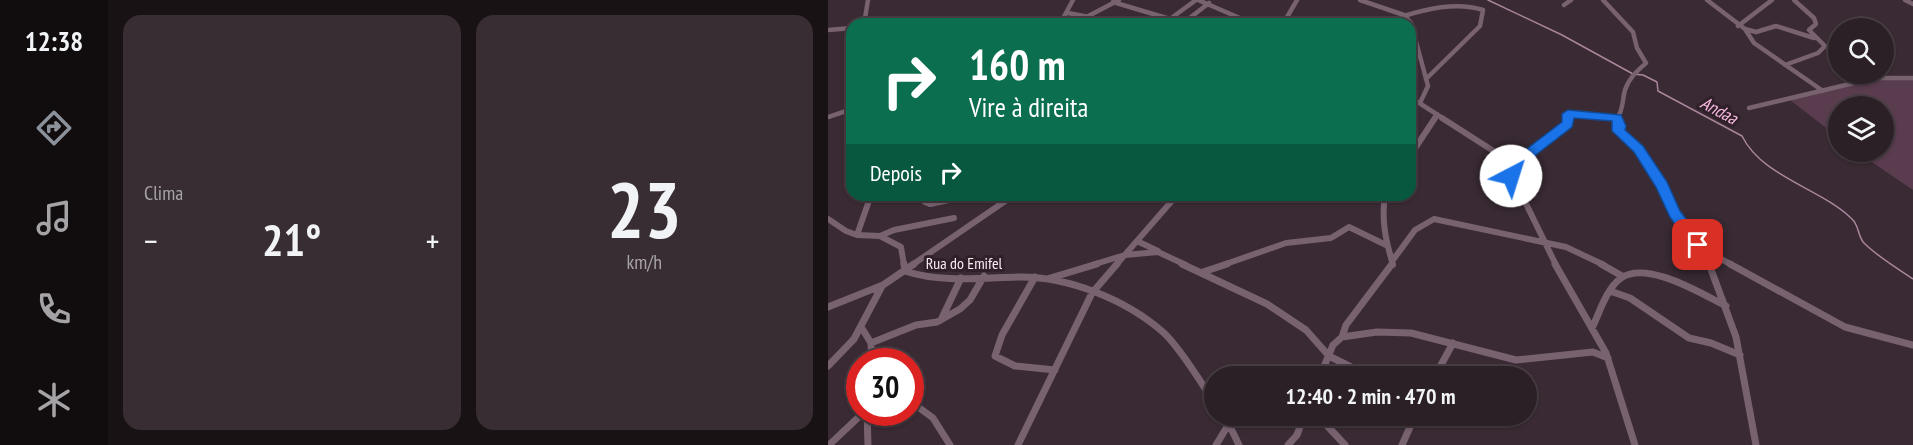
<!DOCTYPE html>
<html lang="pt">
<meta charset="utf-8">
<style>
:root{--surface:#2b2026;--page:#372d32;--text:#f1f3f6;--muted:#a6a3a7;--line:#473e43;--accent:#8c9099}
body{margin:0;font-family:"PT Sans Narrow",sans-serif;background:var(--page);color:var(--text);height:100vh;display:flex;flex-direction:column;font-size:22px;white-space:nowrap}
*{box-sizing:border-box;margin:0}
p{font-size:20px;color:var(--muted)}
.icon{flex:none;width:33px;height:33px;fill:none;stroke:currentColor;stroke-width:2;stroke-linecap:round;stroke-linejoin:round}
.map{position:relative;flex:1;overflow:hidden}
.drawer{display:flex;flex-direction:column;gap:15px;padding:15px;background:#181215;width:720px}
.drawer>*{flex:none}
.banner{position:absolute;left:18px;top:18px;width:570px;height:183px;border-radius:18px;box-shadow:0 2px 4px #0004,0 0 0 2px var(--line);background:#0b6e4f;color:#fff;overflow:hidden}
.controls{position:absolute;left:1000px;top:18px;display:grid;gap:12px}
.controls a{display:grid;place-items:center;width:66px;height:66px;border-radius:50%;background:var(--surface);box-shadow:0 2px 4px #0004,0 0 0 2px var(--line);font-size:30px}
.speed{position:absolute;left:18px;top:348px;display:flex;gap:12px;font-size:30px;font-weight:700;text-align:center}
.speed>*{display:grid;place-content:center;width:78px;height:78px;border-radius:50%;background:var(--surface);box-shadow:0 2px 4px #0004,0 0 0 2px var(--line);line-height:1}
.speed .limit{border:9px solid #d22;background:#fff;color:#111}
.pin{position:absolute;display:grid;place-items:center;width:51px;height:51px;color:#fff;margin:-26px;border-radius:12px;box-shadow:0 3px 9px #0006}
.me{position:absolute;width:66px;margin:-33px;rotate:40deg;stroke-linejoin:round;filter:drop-shadow(0 0 4px #0008)}
.turn{display:flex;align-items:center;gap:21px;height:126px;padding:0 24px;font-size:27px}
.turn .icon{width:78px;height:78px;stroke-width:2.5}
.turn b{display:block;font-size:42px;line-height:51px}
.then{display:flex;align-items:center;height:57px;padding:0 24px;background:#0003;gap:12px;font-size:22px}
.big{font-size:45px;font-weight:800;line-height:1.1}
.drawer .card{flex:1;display:flex;flex-direction:column;justify-content:center;gap:9px;min-width:0;padding:0 21px;border-radius:18px;background:var(--page)}
.drawer .dial{align-items:center;gap:0}
.dial b{font-size:78px;line-height:1}
.heat{display:flex;justify-content:space-between;align-items:center;font-size:33px;direction:ltr}
.drawer .tiles{flex:1;display:grid;gap:15px;grid-template-columns:repeat(2,1fr)}
.trip{position:absolute;left:376px;top:366px;width:333px;height:60px;border-radius:30px;background:var(--surface);box-shadow:0 2px 4px #0004,0 0 0 2px var(--line);font-weight:800;line-height:60px;text-align:center}
main{display:flex;flex:1;min-height:0}
.tab-bar{display:flex;flex-direction:column;width:108px;justify-content:space-around;align-items:center;background:#110d0f;color:var(--muted)}
.tab-bar .icon{width:42px;height:42px}
.tab-bar .selected{color:var(--accent)}
.tab-bar b{font-size:27px;color:var(--text)}
.map>svg:first-child{display:block}
.green{fill:#593c4e}
.lines{fill:none;stroke-linecap:round;stroke-linejoin:round}
.stream{stroke:#aa869d;stroke-width:1.5}
.street-far2{stroke:#78626f;stroke-width:4.5}
.street-far1{stroke:#78626f;stroke-width:6}
.street{stroke:#78626f;stroke-width:7}
.route{fill:#1a73e8;stroke:#114b97;stroke-width:1.5}
.labels{text-anchor:middle;dominant-baseline:central;stroke-width:6;stroke-linejoin:round;paint-order:stroke}
.street-label{font-size:16px;fill:#f8eef4;stroke:#2f2029}
.water-label{font-size:18px;font-style:italic;fill:#f8bae0;stroke:#2f2029}
</style>
<main>
<nav class="tab-bar">
<b>12:38</b>
<svg class="icon selected" aria-label="directions" viewBox="0 0 24 24"><path d="M12 3l9 9-9 9-9-9zM9 14v-3h6M13 9l2 2-2 2"/></svg>
<svg class="icon" aria-label="music" viewBox="0 0 24 24"><path d="M9 18V5l10-2v13"/><circle cx="6" cy="18" r="3"/><circle cx="16" cy="16" r="3"/></svg>
<svg class="icon" aria-label="phone" viewBox="0 0 24 24"><path d="M5 4h4l2 5-3 2q2 4 5 5l2-3 5 2v4C11 20 4 13 5 4z"/></svg>
<svg class="icon" aria-label="climate" viewBox="0 0 24 24"><path d="M12 3v18M4 7l16 10M4 17L20 7"/></svg>
</nav>
<section class="drawer">
<div class="tiles">
<div class="card"><p>Clima</p>
<div class="heat"><a>−</a><b class="big">21°</b><a>+</a></div>
</div>
<div class="card dial"><b>23</b><p>km/h</p></div>
</div>
</section>
<div class="map">
<svg width="1085" height="445" viewBox="0 0 1085 445">
<rect width="100%" height="100%" fill="#392a33"/>
<path class="green" d="M1054,78L1085,79V190L1029,152H1056V106H1011V138L962,100Z"/>
<g class="lines">
<path class="stream" d="M660,0L734,35L805,74L815,75L829,82L830,91L914,136C934,177 994,189 1024,219C1031,225 1030,237 1036,243C1050,257 1069,268 1085,279"/>
<path class="street-far2" d="M370,0L414,19L443,24
M532,0L576,15L583,23L600,86L592,103
M879,0L917,29L926,43L995,91
M1077,0L1085,4
M285,2L342,19L368,0
M736,5L743,0
M240,13L298,24
M36,24L40,0
M232,24L245,0
M245,24L291,0
M354,24L381,3
M455,24L469,0
M554,24C584,12 624,0 655,10L652,26L598,79
M910,26L944,0
M917,29L928,32L948,26L986,38
M0,30L24,28
M957,65L990,53L997,46L981,30L988,24L986,18L966,0
M582,97L616,119
M921,108L1047,78H1085
M0,117L24,109
M606,119L609,114
M740,119V114L789,118C796,109 794,100 797,90C801,78 809,71 818,63L809,48L805,32L775,0"/>
<path class="street-far1" d="M614,118L667,152L682,171L728,265
M783,118H789
M789,118L790,131C820,158 828,182 848,215C859,232 874,247 882,265
M582,156L607,118
M683,176L704,151L740,124V118
M100,195L97,202L102,204L145,195
M335,195L343,202
M557,195C553,221 558,241 565,265
M0,219L18,231L29,235L52,236L73,247L76,265
M29,235L43,195
M52,236L66,230L126,218
M309,241L330,251
M875,249L904,265
M565,260L587,230L606,219L738,247L776,265
M84,265L186,195
M264,265L297,255L330,252L358,265
M288,265L349,195
M395,265L458,243L503,238L521,227L558,245"/>
<path class="street" d="M76,264L77,271C113,283 152,278 190,277C240,276 299,300 336,333C354,350 372,382 387,403
M354,264L439,304L478,330L501,356L541,376
M727,264L778,353L807,445
M773,264L794,276
M881,264L908,337L928,445
M902,264L1017,327L1085,345
M375,272L399,264
M207,277L174,335L167,356L187,366L227,370
M219,279L269,264
M782,291L802,298L861,338L883,343L912,355
M0,307L55,285L86,264
M113,320L133,278
M765,326C772,311 779,288 793,278C819,260 874,294 898,306
M35,330L43,343L44,362
M514,337L549,332L583,333L688,360L765,352L780,358
M43,343L88,325L109,322L132,309L142,300L156,276
M0,366L26,339L54,286
M492,376L505,345L514,337L518,325L564,264
M607,376L625,343
M82,401L105,418L122,445
M39,412L40,445
M397,416L411,445
M490,416L517,445
M1,445L36,412
M190,445L264,293L289,264
M388,445L402,422L438,416
M460,445L469,435L476,416
M574,445L587,416"/>
</g>
<path class="route" d="M740,110L793,115L798,126L797,130L815,146L839,182L852,211L875,241V249H865L842,217L828,187L806,152L784,131V121L746,118L744,127L709,154L688,180H679V173L700,148L734,122V114Z"/>
<g class="labels">
<g class="street-label">
<text x="136" y="263">Rua do Emifel</text>
</g>
<g class="water-label">
<text transform="translate(891 110) rotate(28)">Andaa</text>
</g>
</g>
</svg>
<div class="controls">
<a><svg class="icon" aria-label="search" viewBox="0 0 24 24"><circle cx="10" cy="10" r="6"/><path d="M15 15l6 6"/></svg></a>
<a><svg class="icon" aria-label="layers" viewBox="0 0 24 24"><path d="M12 4l9 5-9 5-9-5zM3 14l9 5 9-5"/></svg></a>
</div>
<div class="speed"><div class="limit">30</div></div>
<div class="pin" style="left:870px;top:245px;background:#d93025"><svg class="icon" aria-label="arrive" viewBox="0 0 24 24"><path d="M6 21V4h12l-3 4 3 4H6"/></svg></div>
<svg class="me" style="left:683px;top:176px" viewBox="-20 -20 40 40"><circle r="19" fill="#fff"/><path d="M0-13L10 11 0 6-10 11z" fill="#1a73e8"/></svg>
<div class="trip">12:40 · 2 min · 470 m</div>
<div class="banner">
<div class="turn"><svg class="icon" aria-label="right" viewBox="0 0 24 24"><path d="M7 20v-9h11M14 6l5 5-5 5"/></svg><div><b>160 m</b>Vire à direita</div></div>
<div class="then">Depois<svg class="icon" aria-label="right" viewBox="0 0 24 24"><path d="M7 20v-9h11M14 6l5 5-5 5"/></svg></div>
</div>
</div>
</main>
